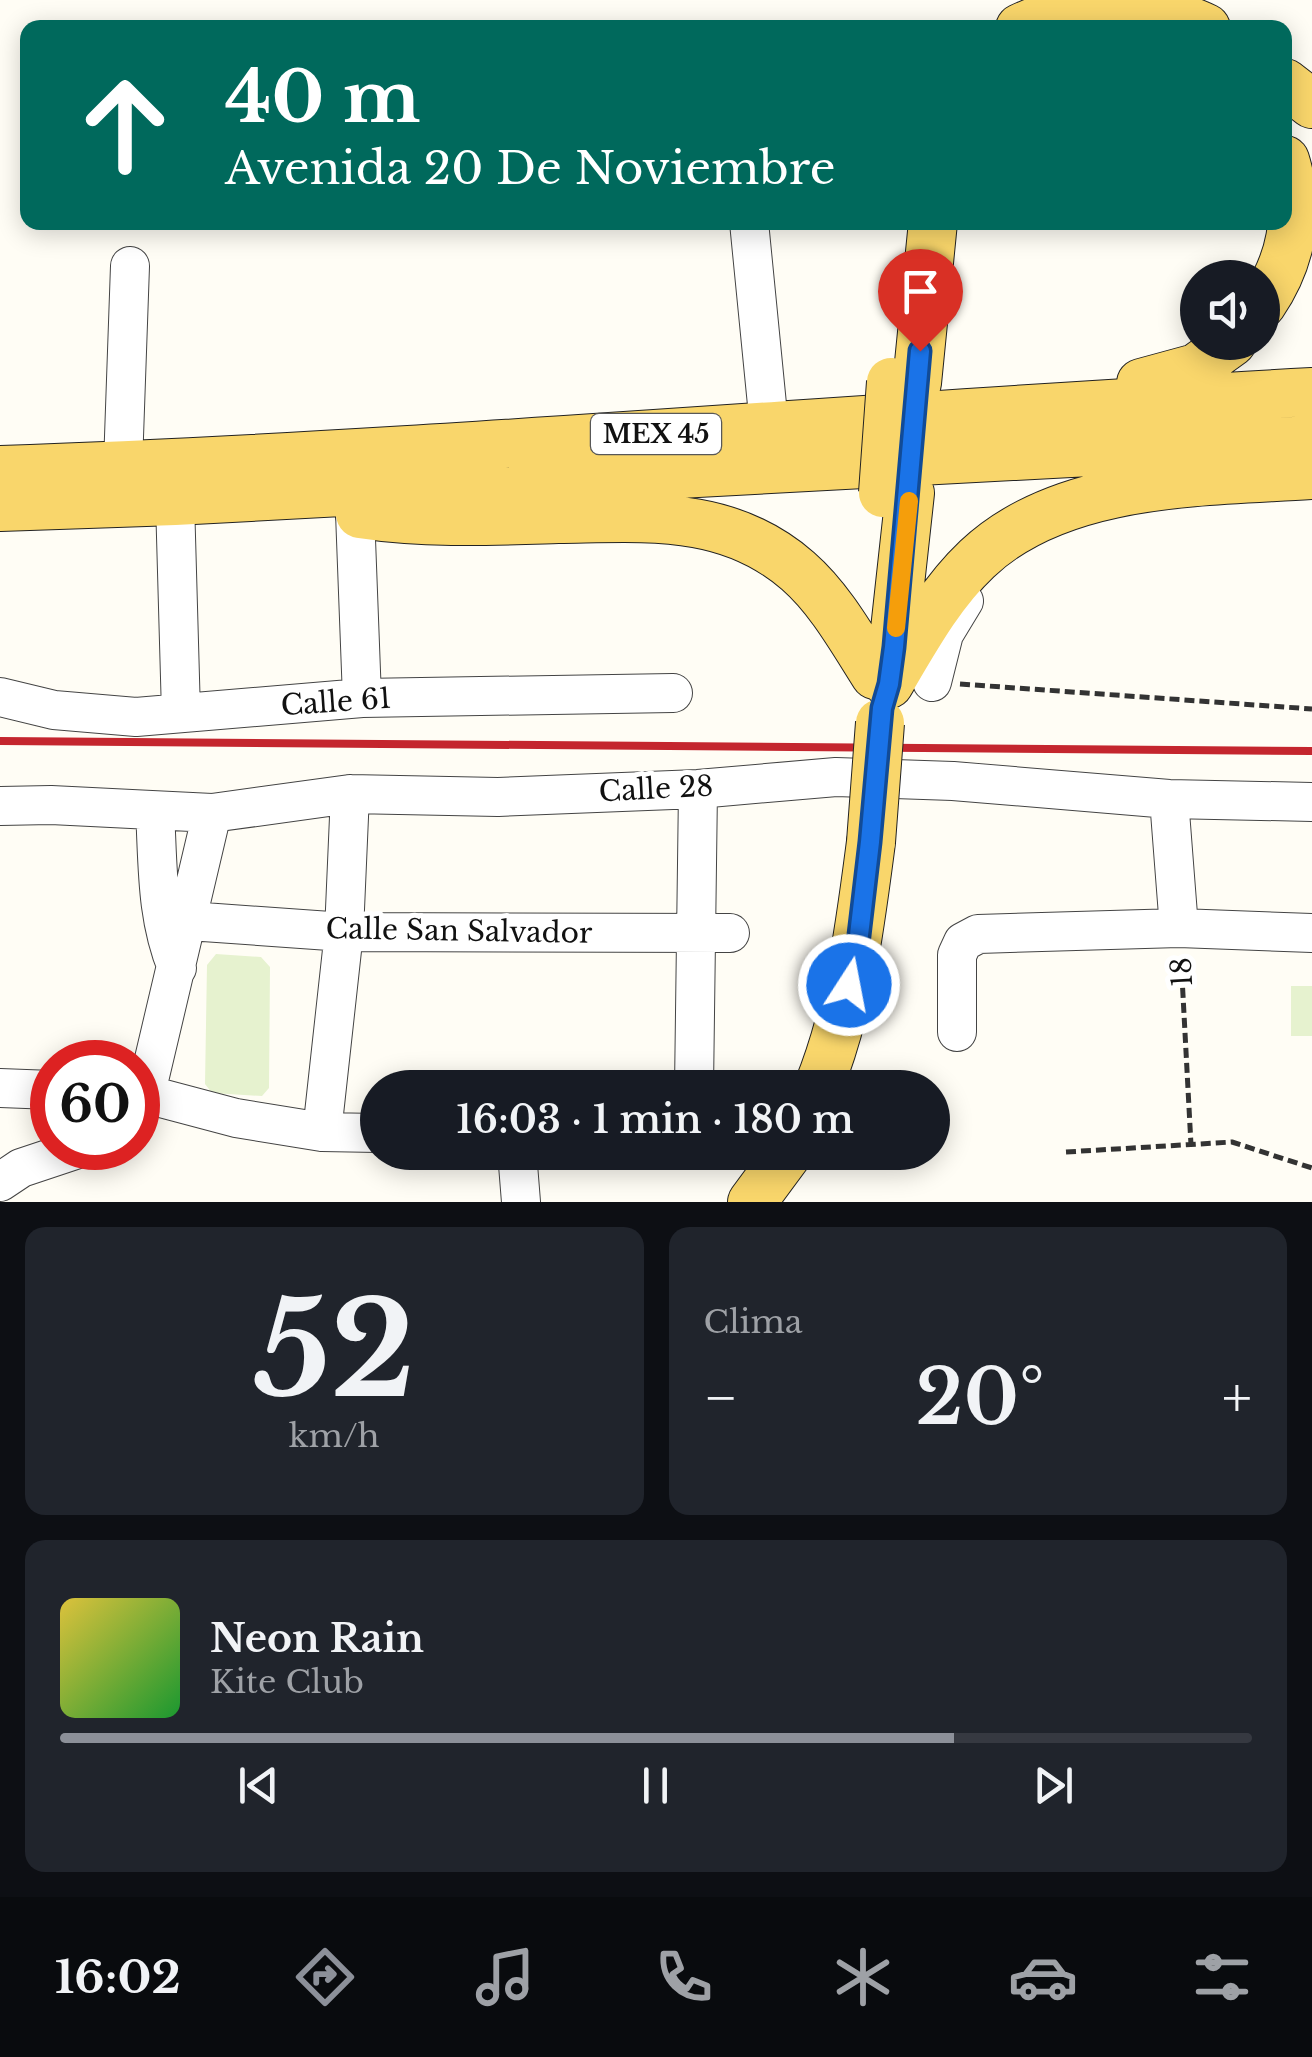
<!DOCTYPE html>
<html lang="es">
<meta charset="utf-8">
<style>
:root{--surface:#171b24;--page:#20242c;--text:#f1f3f6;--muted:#9ea1a6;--line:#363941;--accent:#8c9099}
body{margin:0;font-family:"Libre Baskerville",serif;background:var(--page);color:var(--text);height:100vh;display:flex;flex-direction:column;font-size:38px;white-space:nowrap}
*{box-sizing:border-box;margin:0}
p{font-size:32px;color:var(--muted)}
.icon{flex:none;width:55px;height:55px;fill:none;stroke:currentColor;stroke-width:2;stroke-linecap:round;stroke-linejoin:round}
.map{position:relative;height:1202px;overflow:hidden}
.drawer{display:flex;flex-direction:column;gap:25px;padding:25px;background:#0d0f14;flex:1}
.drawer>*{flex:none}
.banner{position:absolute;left:20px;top:20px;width:1272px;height:210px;border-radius:20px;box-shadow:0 5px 25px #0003;background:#00695c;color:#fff;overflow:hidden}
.controls{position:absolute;left:1180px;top:260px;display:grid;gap:20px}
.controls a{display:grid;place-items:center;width:100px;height:100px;border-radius:50%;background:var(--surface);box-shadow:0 5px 25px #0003;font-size:50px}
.speed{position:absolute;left:30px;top:1040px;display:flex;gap:20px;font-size:50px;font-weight:700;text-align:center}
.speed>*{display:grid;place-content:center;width:130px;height:130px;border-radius:50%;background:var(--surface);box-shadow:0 5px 25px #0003;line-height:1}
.speed .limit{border:15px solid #d22;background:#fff;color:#111}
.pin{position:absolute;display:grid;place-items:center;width:85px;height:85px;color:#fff;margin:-102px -42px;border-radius:50% 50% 50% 0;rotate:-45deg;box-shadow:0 0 10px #0007}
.pin .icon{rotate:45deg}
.me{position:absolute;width:110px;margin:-55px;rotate:11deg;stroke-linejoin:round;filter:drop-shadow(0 0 8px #0008)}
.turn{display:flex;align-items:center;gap:35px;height:210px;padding:0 40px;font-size:45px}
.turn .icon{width:130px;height:130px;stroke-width:2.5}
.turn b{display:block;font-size:70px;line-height:85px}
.big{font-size:75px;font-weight:600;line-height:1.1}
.drawer .widget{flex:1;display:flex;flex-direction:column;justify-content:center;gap:15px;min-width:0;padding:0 35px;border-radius:20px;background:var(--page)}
.drawer .dial{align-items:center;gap:0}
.dial b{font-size:130px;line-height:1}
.song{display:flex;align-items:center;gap:30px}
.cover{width:120px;height:120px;border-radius:15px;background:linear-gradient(135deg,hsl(50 70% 55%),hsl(130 70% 35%))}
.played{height:10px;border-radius:5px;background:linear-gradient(90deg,var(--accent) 75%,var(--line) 75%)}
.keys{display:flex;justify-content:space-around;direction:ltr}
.heat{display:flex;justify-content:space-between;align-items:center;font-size:55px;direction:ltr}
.drawer .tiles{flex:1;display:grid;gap:25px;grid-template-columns:1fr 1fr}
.widget:last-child{grid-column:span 2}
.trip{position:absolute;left:360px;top:1070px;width:590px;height:100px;border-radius:50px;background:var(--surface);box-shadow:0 5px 25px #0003;font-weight:600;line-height:100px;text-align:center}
.tabs{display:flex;height:160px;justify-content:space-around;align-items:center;background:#090b0e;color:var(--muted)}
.tabs .icon{width:70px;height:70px}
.tabs .current{color:var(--accent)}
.tabs b{font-size:45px;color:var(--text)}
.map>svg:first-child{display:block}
.pitch{fill:#e6f2cf}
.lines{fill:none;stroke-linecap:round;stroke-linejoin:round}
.minor-casing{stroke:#444;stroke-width:40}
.major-casing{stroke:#222;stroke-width:50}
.path{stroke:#333;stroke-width:5;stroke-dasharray:10 5;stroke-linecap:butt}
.minor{stroke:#fff;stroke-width:38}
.major{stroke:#f9d66b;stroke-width:48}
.rail{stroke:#c4262e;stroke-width:8}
.major-bridge-casing{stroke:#222;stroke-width:50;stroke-linecap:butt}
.major-bridge{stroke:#f9d66b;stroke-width:48}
.route-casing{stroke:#114b97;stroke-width:25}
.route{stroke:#1a73e8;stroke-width:18}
.slow{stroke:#f59e0b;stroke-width:18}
.labels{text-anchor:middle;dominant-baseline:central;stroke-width:10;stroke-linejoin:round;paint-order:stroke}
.shield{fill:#fff;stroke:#585858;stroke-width:2.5}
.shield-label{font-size:25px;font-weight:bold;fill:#111}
.street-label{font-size:28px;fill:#111;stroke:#fff}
</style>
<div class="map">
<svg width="1312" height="1202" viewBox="0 0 1312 1202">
<rect width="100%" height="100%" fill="#fffdf5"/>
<path class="pitch" d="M216,954L261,957L270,967L269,1088L262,1096L212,1093L205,1084L207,965Z
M1291,986H1312V1036H1291Z"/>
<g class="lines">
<defs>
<path id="minor" d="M749,222L769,425
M123,465L130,266
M175,501L181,713
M355,513L362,698
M932,682L944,634L964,601
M0,697L54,710L136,717L362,698L673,693
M1169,799L1179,928
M0,806L51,805L212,813L350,794L498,797L698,789L836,777L953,781L1169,799L1312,802
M155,811C158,866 156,917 177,968
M189,921L344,932L730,933
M957,1032V955L963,942L978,934L1179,928L1312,933
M0,1088L52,1090
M694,1088L698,789
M138,1092L236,1118L322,1132L378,1133
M138,1101L146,1093L212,813
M322,1132L344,932L350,794
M517,1152L521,1202
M0,1182L21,1168L81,1148"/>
<path id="major" d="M1020,28C1079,0 1147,0 1206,28
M1285,83L1312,104
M1262,304C1292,260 1301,211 1285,160
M917,383L933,222
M1141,383L1196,368L1232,342
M0,470C438,455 875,415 1312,392
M0,507L175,501L1312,440
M360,514C426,524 492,521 558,519C645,518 727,509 798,571C830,599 852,639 875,675
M891,666L910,493
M889,684C915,640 940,594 977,559C1061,479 1203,482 1312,475
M818,1088C850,1009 860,926 871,842
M752,1202L789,1152"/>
</defs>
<use href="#minor" class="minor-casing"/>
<use href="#major" class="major-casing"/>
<path class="path" d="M960,684L1312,709
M1181,958L1191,1145
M1066,1152L1232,1142L1312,1168"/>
<use href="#minor" class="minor"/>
<use href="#major" class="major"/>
<path class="rail" d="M0,741L1312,751"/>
<defs>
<path id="major-bridge" d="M883,493L891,382
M871,842L880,723"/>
</defs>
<use href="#major-bridge" class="major-bridge-casing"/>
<use href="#major-bridge" class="major-bridge"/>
</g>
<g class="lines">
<defs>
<path id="route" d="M849,985L857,952L870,842L882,708L889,684L894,647L920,351"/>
</defs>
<use href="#route" class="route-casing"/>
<use href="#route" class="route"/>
<path class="slow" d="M896,628L909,501"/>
</g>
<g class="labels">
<rect class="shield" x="591" y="414" width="130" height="40" rx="8"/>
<g class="shield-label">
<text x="656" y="434">MEX 45</text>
</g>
<g class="street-label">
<text transform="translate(336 702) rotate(-4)">Calle 61</text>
<text transform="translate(656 789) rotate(-3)">Calle 28</text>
<text transform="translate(459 931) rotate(1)">Calle San Salvador</text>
<text transform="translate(1182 972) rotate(-93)">18</text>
</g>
</g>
</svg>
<div class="controls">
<a><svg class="icon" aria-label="sound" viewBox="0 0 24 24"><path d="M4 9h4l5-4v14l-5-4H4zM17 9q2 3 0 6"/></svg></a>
</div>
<div class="speed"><div class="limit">60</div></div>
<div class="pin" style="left:920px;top:351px;background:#d93025"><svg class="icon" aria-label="arrive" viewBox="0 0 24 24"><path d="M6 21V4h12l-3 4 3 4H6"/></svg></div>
<svg class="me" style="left:849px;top:985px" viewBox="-20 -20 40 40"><circle r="17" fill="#1a73e8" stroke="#fff" stroke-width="3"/><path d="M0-11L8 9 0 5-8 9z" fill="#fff"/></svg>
<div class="trip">16:03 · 1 min · 180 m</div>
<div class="banner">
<div class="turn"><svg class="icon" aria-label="ahead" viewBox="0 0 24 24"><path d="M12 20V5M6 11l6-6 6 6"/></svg><div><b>40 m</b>Avenida 20 De Noviembre</div></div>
</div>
</div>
<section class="drawer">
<div class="tiles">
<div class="widget dial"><b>52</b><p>km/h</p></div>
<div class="widget"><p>Clima</p>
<div class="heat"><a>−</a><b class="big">20°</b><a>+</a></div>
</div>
<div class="widget">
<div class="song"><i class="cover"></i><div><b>Neon Rain</b><p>Kite Club</p></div></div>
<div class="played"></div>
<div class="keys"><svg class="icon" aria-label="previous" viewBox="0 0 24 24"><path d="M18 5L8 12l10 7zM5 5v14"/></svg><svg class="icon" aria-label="pause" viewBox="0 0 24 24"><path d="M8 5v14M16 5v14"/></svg><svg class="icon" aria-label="next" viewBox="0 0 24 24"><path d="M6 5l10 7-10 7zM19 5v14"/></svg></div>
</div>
</div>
</section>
<nav class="tabs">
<b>16:02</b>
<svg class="icon current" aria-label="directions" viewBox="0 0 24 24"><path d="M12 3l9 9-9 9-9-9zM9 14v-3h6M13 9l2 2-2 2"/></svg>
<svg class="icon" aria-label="music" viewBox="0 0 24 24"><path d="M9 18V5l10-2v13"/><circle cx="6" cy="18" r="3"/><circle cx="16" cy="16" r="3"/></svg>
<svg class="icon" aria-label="phone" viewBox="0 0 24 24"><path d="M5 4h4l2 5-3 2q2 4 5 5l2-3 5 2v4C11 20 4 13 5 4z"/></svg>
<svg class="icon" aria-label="climate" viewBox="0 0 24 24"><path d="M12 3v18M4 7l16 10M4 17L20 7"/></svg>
<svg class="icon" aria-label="car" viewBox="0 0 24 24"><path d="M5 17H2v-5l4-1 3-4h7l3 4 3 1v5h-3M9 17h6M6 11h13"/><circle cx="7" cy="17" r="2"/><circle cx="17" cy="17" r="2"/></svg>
<svg class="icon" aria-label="filters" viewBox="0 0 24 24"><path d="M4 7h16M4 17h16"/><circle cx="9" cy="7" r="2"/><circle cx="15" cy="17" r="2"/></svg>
</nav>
